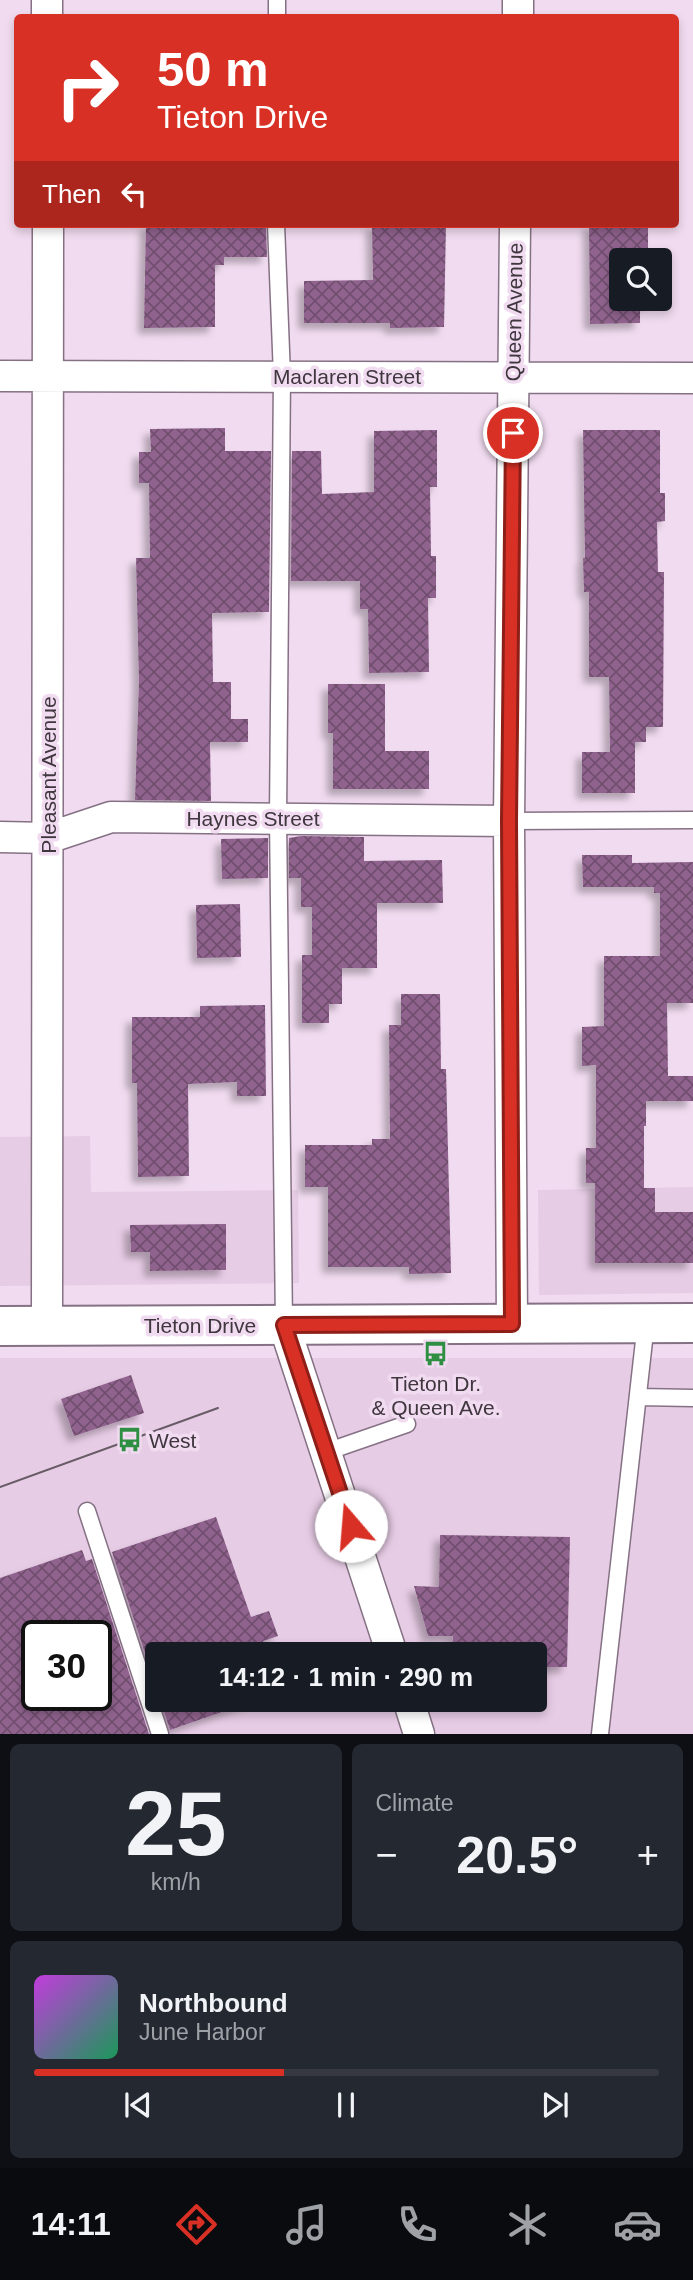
<!DOCTYPE html>
<meta charset="utf-8">
<style>
:root{--surface:#171b24;--page:#242831;--text:#f1f3f6;--muted:#9ea1a6;--line:#363941;--accent:#d93025}
body{margin:0;font-family:Arial,sans-serif;background:var(--page);color:var(--text);height:100vh;display:flex;flex-direction:column;font-size:26px;white-space:nowrap}
*{box-sizing:border-box;margin:0}
p{font-size:23px;color:var(--muted)}
.icon{flex:none;width:38px;height:38px;fill:none;stroke:currentColor;stroke-width:2;stroke-linecap:round;stroke-linejoin:round}
.map{position:relative;height:1734px;overflow:hidden}
.details{display:flex;flex-direction:column;gap:10px;padding:10px;background:#0d0f14;flex:1}
.details>*{flex:none}
.top-card{position:absolute;left:14px;top:14px;width:665px;height:214px;border-radius:7px;box-shadow:0 4px 10px #0003;background:#d93025;color:#fff;overflow:hidden}
.buttons{position:absolute;left:609px;top:248px;display:grid;gap:14px}
.buttons a{display:grid;place-items:center;width:63px;height:63px;border-radius:7px;background:var(--surface);box-shadow:0 4px 10px #0003;font-size:35px}
.speed{position:absolute;left:21px;top:1620px;display:flex;gap:14px;font-size:35px;font-weight:700;text-align:center}
.speed>*{display:grid;place-content:center;width:91px;height:91px;border-radius:50%;background:var(--surface);box-shadow:0 4px 10px #0003;line-height:1}
.speed .limit{border:4px solid #111;border-radius:10px;background:#fff;color:#111}
.pin{position:absolute;display:grid;place-items:center;width:60px;height:60px;color:#fff;margin:-30px;border:4px solid #fff;border-radius:50%;box-shadow:0 2px 7px #0007}
.me{position:absolute;width:77px;margin:-38px;rotate:342deg;stroke-linejoin:round;filter:drop-shadow(0 0 5px #0008)}
.turn{display:flex;align-items:center;gap:24px;height:147px;padding:0 28px;font-size:32px}
.turn .icon{width:91px;height:91px;stroke-width:2.5}
.turn b{display:block;font-size:49px;line-height:60px}
.then{display:flex;align-items:center;height:66px;padding:0 28px;background:#0003;gap:14px;font-size:26px}
.big{font-size:52px;font-weight:700;line-height:1.1}
.details .widget{flex:1;display:flex;flex-direction:column;justify-content:center;gap:10px;min-width:0;padding:0 24px;border-radius:10px;background:var(--page)}
.details .dial{align-items:center;gap:0}
.dial b{font-size:91px;line-height:1}
.song{display:flex;align-items:center;gap:21px}
.cover{width:84px;height:84px;border-radius:10px;background:linear-gradient(135deg,hsl(290 70% 55%),hsl(150 70% 35%))}
.played{height:7px;border-radius:4px;background:linear-gradient(90deg,var(--accent) 40%,var(--line) 40%)}
.keys{display:flex;justify-content:space-around;direction:ltr}
.heat{display:flex;justify-content:space-between;align-items:center;font-size:38px;direction:ltr}
.details .tiles{flex:1;display:grid;gap:10px;grid-template-columns:1fr 1fr}
.widget:last-child{grid-column:span 2}
.trip{position:absolute;left:145px;top:1642px;width:402px;height:70px;border-radius:7px;background:var(--surface);box-shadow:0 4px 10px #0003;font-weight:700;line-height:70px;text-align:center}
.tabs{display:flex;height:112px;justify-content:space-around;align-items:center;background:#090b0e;color:var(--muted)}
.tabs .icon{width:49px;height:49px}
.tabs .on{color:var(--accent)}
.tabs b{font-size:32px;color:var(--text)}
.map>svg:first-child{display:block}
.built{fill:#e7cce5;fill-rule:evenodd}
.building{fill:url(#building-cross-hatch);fill-rule:evenodd;filter:url(#shadow)}
.lines{fill:none;stroke-linecap:round;stroke-linejoin:round}
.lane-casing{stroke:#857184;stroke-width:19}
.street-casing{stroke:#857184;stroke-width:33}
.secondary-casing{stroke:#857184;stroke-width:42}
.lane{stroke:#fff;stroke-width:16}
.street{stroke:#fff;stroke-width:30}
.secondary{stroke:#fff;stroke-width:38}
.tram{stroke:#675b66;stroke-width:2}
.route-casing{stroke:#8d1f18;stroke-width:18}
.route{stroke:#d93025;stroke-width:12}
.labels{text-anchor:middle;dominant-baseline:central;stroke-width:7;stroke-linejoin:round;paint-order:stroke}
.street-label{font-size:21px;fill:#3f363e;stroke:#f1dbf0}
.poi-label{font-size:21px;fill:#3f363e;stroke:#f1dbf0}
</style>
<div class="map">
<svg width="693" height="1734" viewBox="0 0 693 1734">
<defs>
<pattern id="building-cross-hatch" width="8" height="8" patternUnits="userSpaceOnUse" patternTransform="scale(1.75)"><rect width="8" height="8" fill="#90638e"/><path d="M0 0l8 8M0 8l8-8" fill="none" stroke="#714e6f"/></pattern>
<filter id="shadow"><feDropShadow dx="-6" dy="6" stdDeviation="3.5" flood-color="#0004"/></filter>
</defs>
<rect width="100%" height="100%" fill="#f1dbf0"/>
<path class="built" d="M90,1136L91,1192L298,1190L299,1283L0,1286V1137Z
M693,1187V1293L539,1295L538,1190Z
M0,1358H693V1734H0ZM37,1636H96V1696H37ZM158,1654H536V1699H158Z"/>
<path class="building" d="M146,224H266L267,257H224V265H215V327L144,328Z
M372,224H446L444,327L390,328V323H304V281L373,280Z
M589,224H648V261H621V299H649V302H640V323L590,324Z
M225,428V451H271L269,612L212,613L213,682H231V719H248V742H210L211,801L135,800L139,682L136,558H150L149,483H139V452H151L150,429Z
M437,430V487H430L431,556H436V598H428L429,672L369,673L368,609H360V581H291L292,451H321L322,494L374,492V431Z
M583,430H660V493H665V521L657,522L658,572H664L663,727H646V742H635V793H582V752H610L609,677H589V592H584L583,558H585Z
M328,684H385V751H429V789H333V733H328Z
M301,836L364,837V861L442,860L443,903H377V968H342V1004H329V1023H302V955H312V907H301V878H289V838Z
M268,838V878L222,879L221,839Z
M582,855H632V863L693,862V1003H667L668,1076H693V1101H646V1126H644V1188H655V1212H693V1263H595V1183H586V1148H596V1065L582,1066V1027L604,1026V956H660V893H654V887H583Z
M240,904L241,957L197,958L196,905Z
M401,994H440L441,1069H446L451,1273L409,1274V1267H328V1187H305V1145H372V1139H390L389,1025H401Z
M265,1005L266,1096H237V1082L188,1084L189,1176L138,1177L137,1083H132V1017H200V1006Z
M226,1224V1270L150,1271V1252H131L130,1225Z
M131,1375L144,1413L74,1436L61,1399Z
M216,1517L251,1617L269,1611L278,1636L263,1641L268,1654H158V1693L112,1552Z
M440,1535L570,1537L567,1667H536V1654H452L453,1636H428L414,1586L439,1587Z
M82,1550L86,1561L92,1559L149,1734H0V1578ZM37,1636H96V1696H37Z
M160,1699H259L170,1730Z"/>
<g class="lines">
<defs>
<path id="lane" d="M277,18V0
M276,224L282,376L278,818L284,1325
M509,821L693,820
M638,1397L693,1398
M326,1452L407,1424
M87,1511L160,1734
M600,1734L646,1323"/>
<path id="street" d="M47,0V18
M518,18V0
M0,376L693,378
M0,837L48,838L111,817L509,821
M512,1324L509,821L515,224
M284,1325L392,1654
M47,1326L48,224
M408,1699L419,1734"/>
<path id="secondary" d="M0,1326L693,1323"/>
</defs>
<use href="#lane" class="lane-casing"/>
<use href="#street" class="street-casing"/>
<use href="#secondary" class="secondary-casing"/>
<use href="#lane" class="lane"/>
<use href="#street" class="street"/>
<use href="#secondary" class="secondary"/>
<path class="tram" d="M0,1487L218,1408"/>
</g>
<g class="lines">
<defs>
<path id="route" d="M351,1526L284,1325L512,1324L509,821L513,433"/>
</defs>
<use href="#route" class="route-casing"/>
<use href="#route" class="route"/>
</g>
<defs>
<symbol id="bus-bare" viewBox="-9 -9 18 18"><path d="M-5-6H5V4H4V6H2V4H-2V6H-4V4H-5ZM-3.5-4V0h7V-4ZM-3.5 1.2v1.5H-2V1.2ZM2 1.2v1.5H3.5V1.2Z" fill="#2e8f43" stroke="#f1dbf0" stroke-width="2.5" paint-order="stroke"/></symbol>
</defs>
<g fill-rule="evenodd">
<use href="#bus-bare" x="418" y="1336" width="35" height="35"/>
<use href="#bus-bare" x="112" y="1422" width="35" height="35"/>
</g>
<g class="labels">
<g class="street-label">
<text transform="translate(514 312) rotate(-89)">Queen Avenue</text>
<text x="347" y="376">Maclaren Street</text>
<text transform="translate(48 775) rotate(-90)">Pleasant Avenue</text>
<text x="253" y="818">Haynes Street</text>
<text x="200" y="1325">Tieton Drive</text>
</g>
<g class="poi-label">
<text x="436" y="1383">Tieton Dr.<tspan x="436" dy="24">&amp; Queen Ave.</tspan></text>
<text x="149" y="1440" text-anchor="start">West</text>
</g>
</g>
</svg>
<div class="buttons">
<a><svg class="icon" aria-label="search" viewBox="0 0 24 24"><circle cx="10" cy="10" r="6"/><path d="M15 15l6 6"/></svg></a>
</div>
<div class="speed"><div class="limit">30</div></div>
<div class="pin" style="left:513px;top:433px;background:#d93025"><svg class="icon" aria-label="arrive" viewBox="0 0 24 24"><path d="M6 21V4h12l-3 4 3 4H6"/></svg></div>
<svg class="me" style="left:351px;top:1526px" viewBox="-20 -20 40 40"><circle r="19" fill="#fff"/><path d="M0-13L10 11 0 6-10 11z" fill="#d93025"/></svg>
<div class="trip">14:12 · 1 min · 290 m</div>
<div class="top-card">
<div class="turn"><svg class="icon" aria-label="right" viewBox="0 0 24 24"><path d="M7 20v-9h11M14 6l5 5-5 5"/></svg><div><b>50 m</b>Tieton Drive</div></div>
<div class="then">Then<svg class="icon" aria-label="left" viewBox="0 0 24 24"><path d="M17 20v-9H6M10 6l-5 5 5 5"/></svg></div>
</div>
</div>
<section class="details">
<div class="tiles">
<div class="widget dial"><b>25</b><p>km/h</p></div>
<div class="widget"><p>Climate</p>
<div class="heat"><a>−</a><b class="big">20.5°</b><a>+</a></div>
</div>
<div class="widget">
<div class="song"><i class="cover"></i><div><b>Northbound</b><p>June Harbor</p></div></div>
<div class="played"></div>
<div class="keys"><svg class="icon" aria-label="previous" viewBox="0 0 24 24"><path d="M18 5L8 12l10 7zM5 5v14"/></svg><svg class="icon" aria-label="pause" viewBox="0 0 24 24"><path d="M8 5v14M16 5v14"/></svg><svg class="icon" aria-label="next" viewBox="0 0 24 24"><path d="M6 5l10 7-10 7zM19 5v14"/></svg></div>
</div>
</div>
</section>
<nav class="tabs">
<b>14:11</b>
<svg class="icon on" aria-label="directions" viewBox="0 0 24 24"><path d="M12 3l9 9-9 9-9-9zM9 14v-3h6M13 9l2 2-2 2"/></svg>
<svg class="icon" aria-label="music" viewBox="0 0 24 24"><path d="M9 18V5l10-2v13"/><circle cx="6" cy="18" r="3"/><circle cx="16" cy="16" r="3"/></svg>
<svg class="icon" aria-label="phone" viewBox="0 0 24 24"><path d="M5 4h4l2 5-3 2q2 4 5 5l2-3 5 2v4C11 20 4 13 5 4z"/></svg>
<svg class="icon" aria-label="climate" viewBox="0 0 24 24"><path d="M12 3v18M4 7l16 10M4 17L20 7"/></svg>
<svg class="icon" aria-label="car" viewBox="0 0 24 24"><path d="M5 17H2v-5l4-1 3-4h7l3 4 3 1v5h-3M9 17h6M6 11h13"/><circle cx="7" cy="17" r="2"/><circle cx="17" cy="17" r="2"/></svg>
</nav>
